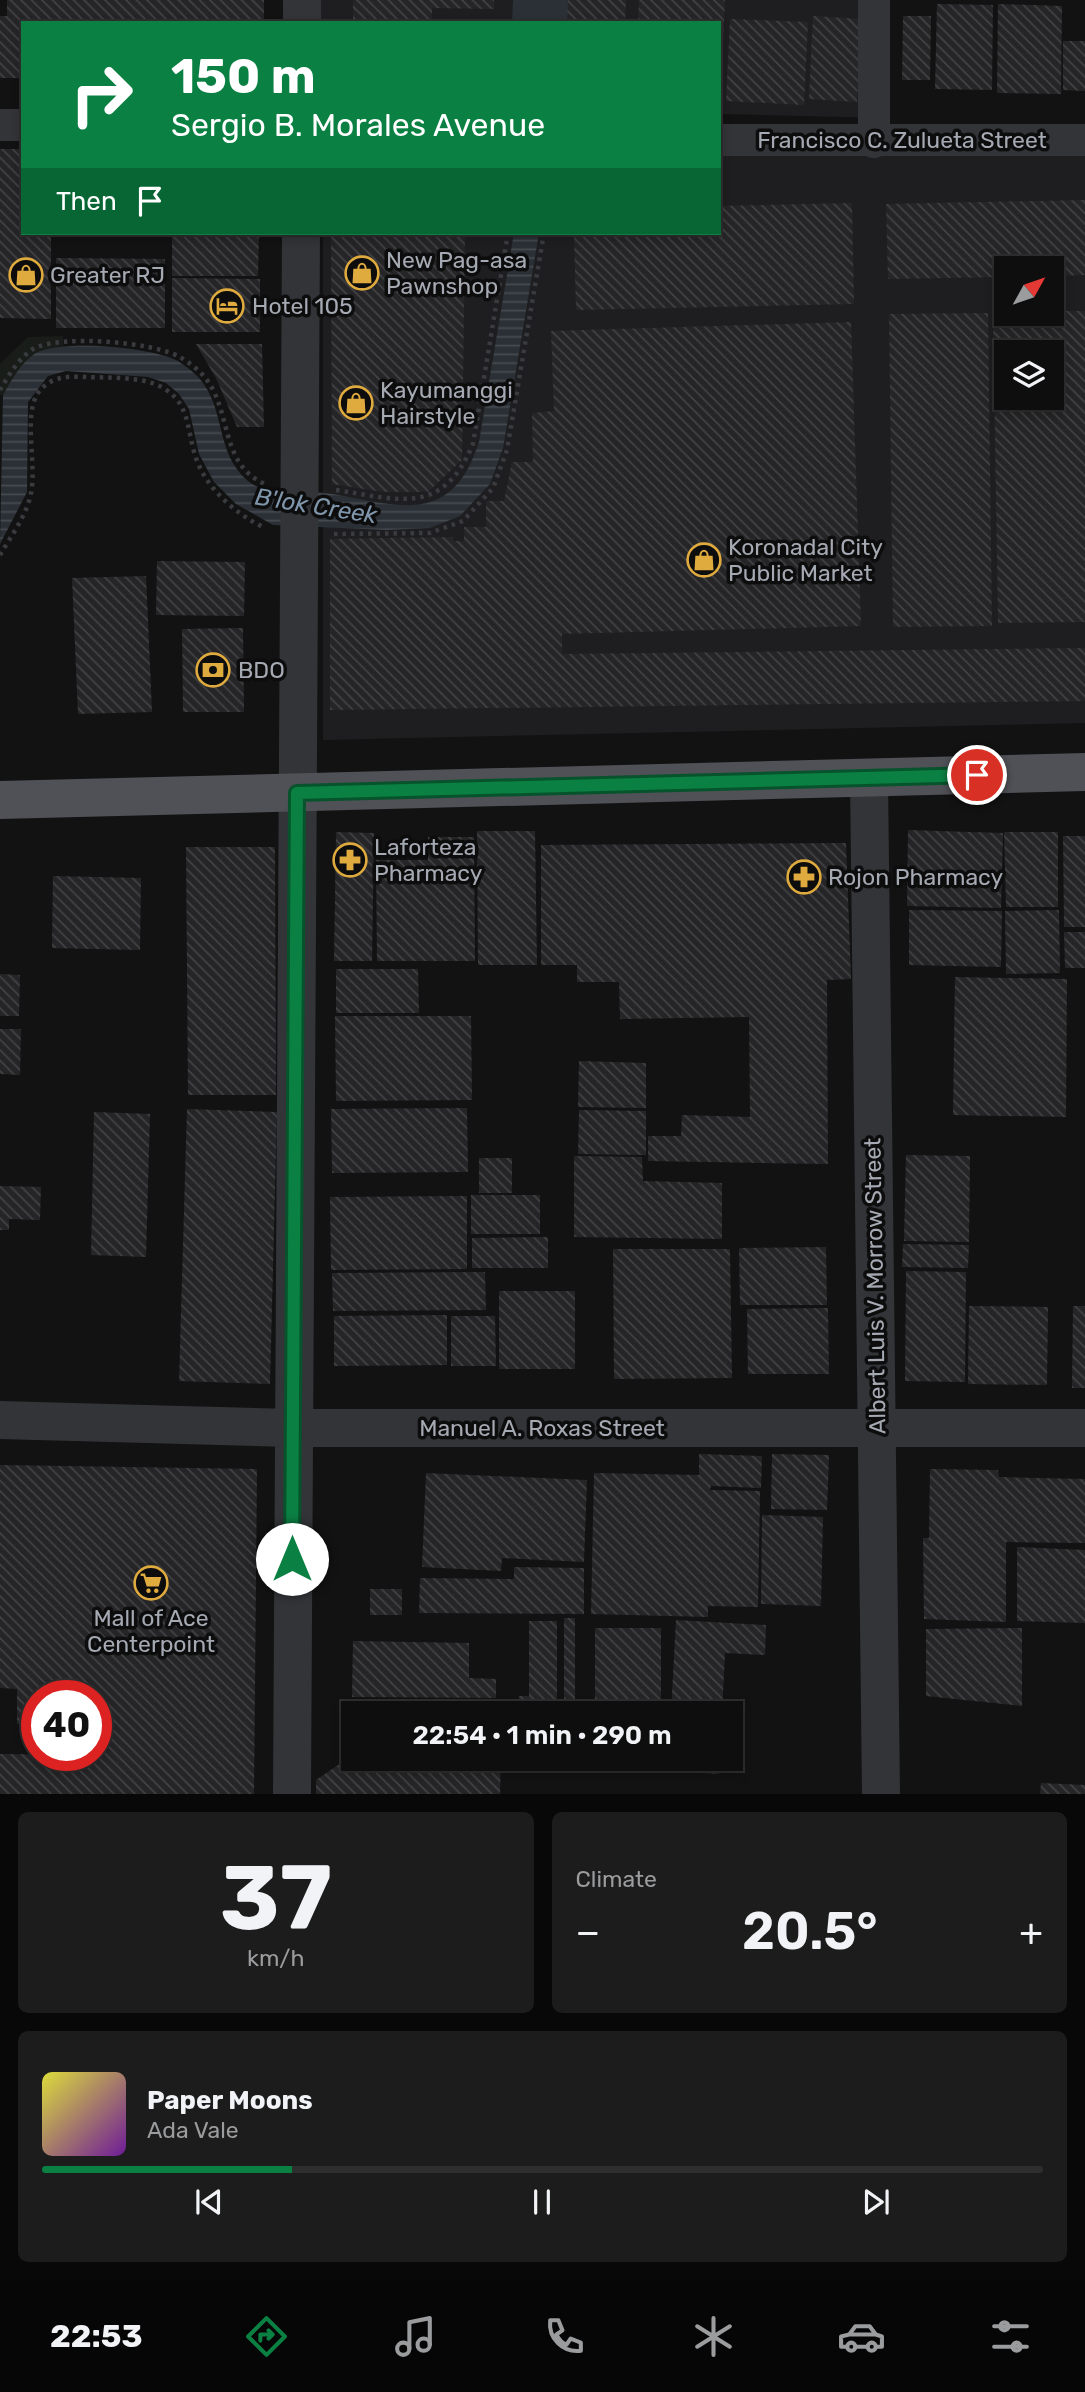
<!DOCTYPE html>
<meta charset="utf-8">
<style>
:root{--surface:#0e0e0e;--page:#1c1c1c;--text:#f1f3f6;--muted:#9b9c9e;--line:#2e2e2e;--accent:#0b8043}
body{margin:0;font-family:Rubik,sans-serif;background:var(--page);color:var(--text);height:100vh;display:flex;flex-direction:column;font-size:26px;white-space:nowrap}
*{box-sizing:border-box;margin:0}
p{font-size:23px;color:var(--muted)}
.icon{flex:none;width:38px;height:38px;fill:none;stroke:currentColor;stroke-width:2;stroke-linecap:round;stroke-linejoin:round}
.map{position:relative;height:1794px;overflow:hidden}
.drawer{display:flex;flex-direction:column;gap:18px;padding:18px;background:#080808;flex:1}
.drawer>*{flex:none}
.guide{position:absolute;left:21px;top:21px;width:700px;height:214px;border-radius:0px;box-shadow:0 4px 10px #0003,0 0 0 2px var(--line);background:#0b8043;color:#fff;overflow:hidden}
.needle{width:46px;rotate:50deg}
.fabs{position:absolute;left:994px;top:256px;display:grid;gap:14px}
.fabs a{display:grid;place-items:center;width:70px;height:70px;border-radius:0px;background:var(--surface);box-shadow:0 4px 10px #0003,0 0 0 2px var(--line);font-size:35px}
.speed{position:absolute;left:21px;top:1680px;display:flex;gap:14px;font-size:35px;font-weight:700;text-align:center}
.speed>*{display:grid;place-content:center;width:91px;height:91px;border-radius:50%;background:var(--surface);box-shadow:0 4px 10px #0003,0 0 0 2px var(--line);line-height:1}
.speed .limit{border:10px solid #d22;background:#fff;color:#111}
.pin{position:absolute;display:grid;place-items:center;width:60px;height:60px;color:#fff;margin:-30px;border:4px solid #fff;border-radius:50%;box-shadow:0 2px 7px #0007}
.me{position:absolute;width:77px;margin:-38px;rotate:0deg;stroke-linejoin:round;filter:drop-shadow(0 0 5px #0008)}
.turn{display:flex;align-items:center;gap:24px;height:147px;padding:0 35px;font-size:32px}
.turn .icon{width:91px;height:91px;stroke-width:2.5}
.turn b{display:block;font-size:49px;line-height:60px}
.then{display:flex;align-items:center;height:66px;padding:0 35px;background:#0003;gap:14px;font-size:26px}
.big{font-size:52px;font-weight:600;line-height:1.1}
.drawer .widget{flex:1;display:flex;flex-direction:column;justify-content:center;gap:10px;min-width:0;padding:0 24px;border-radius:10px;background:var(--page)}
.drawer .dial{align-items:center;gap:0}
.dial b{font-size:91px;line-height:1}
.song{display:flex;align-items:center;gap:21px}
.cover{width:84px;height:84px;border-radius:10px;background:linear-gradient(135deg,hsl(60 70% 55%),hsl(280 70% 35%))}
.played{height:7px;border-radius:4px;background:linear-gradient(90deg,var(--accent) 25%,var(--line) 25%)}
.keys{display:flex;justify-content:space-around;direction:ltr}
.heat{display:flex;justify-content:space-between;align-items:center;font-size:38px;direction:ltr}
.drawer .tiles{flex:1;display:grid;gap:18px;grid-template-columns:1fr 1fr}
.widget:last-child{grid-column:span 2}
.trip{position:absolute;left:341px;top:1701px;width:402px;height:70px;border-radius:0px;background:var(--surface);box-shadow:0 4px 10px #0003,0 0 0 2px var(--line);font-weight:600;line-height:70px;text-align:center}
.tabs{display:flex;height:112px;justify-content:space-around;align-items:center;background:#060606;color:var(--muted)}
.tabs .icon{width:49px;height:49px}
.tabs .on{color:var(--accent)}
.tabs b{font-size:32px;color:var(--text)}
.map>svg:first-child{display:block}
.built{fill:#1e1e20;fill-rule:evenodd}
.park{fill:#191d19}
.water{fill:url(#water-rules)}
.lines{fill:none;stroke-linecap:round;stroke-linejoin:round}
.river{stroke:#2a3035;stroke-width:60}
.building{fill:url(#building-back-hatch);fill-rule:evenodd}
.path{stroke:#393b3f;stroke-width:4.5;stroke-dasharray:3.5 5;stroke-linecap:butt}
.minor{stroke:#333438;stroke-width:32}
.tertiary{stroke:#333438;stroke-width:38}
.primary{stroke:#505157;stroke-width:38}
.route-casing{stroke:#07532c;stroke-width:18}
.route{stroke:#0b8043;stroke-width:12}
.labels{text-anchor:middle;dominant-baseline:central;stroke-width:7;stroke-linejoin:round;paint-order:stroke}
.street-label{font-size:23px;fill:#a5a9b2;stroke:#0d0d0e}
.poi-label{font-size:23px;fill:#a5a9b2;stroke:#0d0d0e;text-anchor:start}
.water-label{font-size:24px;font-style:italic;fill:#7f96ab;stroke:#0d0d0e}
</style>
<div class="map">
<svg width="1085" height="1794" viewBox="0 0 1085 1794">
<defs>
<pattern id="water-rules" width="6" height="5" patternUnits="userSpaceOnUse" patternTransform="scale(1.75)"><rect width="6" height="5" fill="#2a3035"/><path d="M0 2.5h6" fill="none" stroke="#464b50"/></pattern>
<pattern id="building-back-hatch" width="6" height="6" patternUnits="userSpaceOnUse" patternTransform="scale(1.75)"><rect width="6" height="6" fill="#252527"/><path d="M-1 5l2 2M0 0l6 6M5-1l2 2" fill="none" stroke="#424244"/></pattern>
</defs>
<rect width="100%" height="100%" fill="#121213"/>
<path class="built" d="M319,0H889L886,118L719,114V23H318Z
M719,156H1085V723L323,740V233H719ZM1006,268H1052V313H1006ZM1006,352H1052V397H1006Z"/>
<path class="park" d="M63,336V346C29,355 21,363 3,395H0V364L28,337Z"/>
<path class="water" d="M514,233H539L503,448L490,484L460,516L430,528L387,530L273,525L236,504L214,482L199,454L189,409L179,394L166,383L148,377L66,371L48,376L28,402L27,492L0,544L3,395C11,381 21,362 36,353C62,339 152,347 178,361C184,365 194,372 199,378C227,410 214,452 248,481C269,498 300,491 325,493C361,497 413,517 445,495C464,482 472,462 479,442Z"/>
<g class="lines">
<path class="river" d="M542,23L543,0"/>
</g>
<path class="building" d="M7,0H264V23H23V78H0V16H7Z
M353,0H494V9L432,8V23H353Z
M568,0H626L625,23H567Z
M639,0H725L721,89L719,23H638Z
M937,4L993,5L992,90L935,89Z
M998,4L1062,6L1061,94L997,93Z
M813,16L861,19L857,102L809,99Z
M903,16H931L930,80H902Z
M730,19L808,22L804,105L726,101Z
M1063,41H1085V91L1063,90Z
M0,149H23V233H51V319L0,318Z
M1085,200V275L1052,276V268H1006V277L888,279L886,204Z
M852,203L854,304L576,310L574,233H719V206Z
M172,233H259L258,276H172Z
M331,233H465L462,460L428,492H383L332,484Z
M56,258L165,259V328H56Z
M172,278L260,279V332H172Z
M993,311H1085V622L998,623ZM1006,352H1052V397H1006Z
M988,313L992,626L893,627L889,314Z
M851,322L861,626L562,634V654L1085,648V701L330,710V539L453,537V541H464V527H486V501H504L512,462H533L532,413L554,411L551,331Z
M196,344H262L264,427H237L216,378Z
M157,561L245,562L244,616L156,615Z
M146,576L152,712L78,714L72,578Z
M243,628L244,712H183L182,629Z
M908,830L1003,833L1001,908L907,906Z
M477,831H535L537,965H478Z
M336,832L374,833L372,961H334Z
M1004,832H1058V907H1006Z
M1063,836H1085V927H1064Z
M428,837H474L475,961H377L376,860H428Z
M846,843L851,979L827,980L828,1164L648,1161V1136H681L682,1115L750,1117L749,1017L620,1019L619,982H577V965H541V845Z
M186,847H275L276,1095H188Z
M53,876L141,878L140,950L52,948Z
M909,910L1002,911L1001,967L909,965Z
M1059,910L1060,973L1006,974L1005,911Z
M1064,932H1085V968H1065Z
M336,969H418L419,1013H336Z
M0,974L20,975L19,1016H0Z
M955,977L1067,979L1066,1117L953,1115Z
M335,1016H471L472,1100L336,1101Z
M0,1029H21L20,1075L0,1074Z
M579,1061L646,1063V1108L578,1107Z
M467,1108L468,1172L332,1173L331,1109Z
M187,1109L277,1112L270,1384L179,1381Z
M579,1110L646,1111V1155L578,1154Z
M94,1112L150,1114L146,1257L91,1255Z
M906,1155L970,1156L969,1242L904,1241Z
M574,1156L642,1157L643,1181L722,1183V1239L574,1237Z
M479,1158H512V1193H479Z
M0,1186L41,1187L40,1220L9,1219V1230H0Z
M471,1195H540V1234H471Z
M467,1196V1269L331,1270L330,1197Z
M548,1237V1268H472V1238Z
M903,1244L969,1245L968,1268L902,1267Z
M826,1247L827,1305H740L739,1248Z
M613,1249H730L732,1378L614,1379Z
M906,1271L966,1272L965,1382L905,1381Z
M485,1272L486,1310L333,1311L332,1273Z
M499,1291H575V1369H499Z
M969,1306L1048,1307L1047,1385L968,1384Z
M1073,1306H1085V1388H1072Z
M828,1308L829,1374H748L747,1309Z
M447,1315V1365L334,1366V1316Z
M451,1316H495L496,1366H451Z
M699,1454L762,1456L761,1488L711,1486L710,1490L760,1491L758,1607L708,1606V1617L591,1614L594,1473L699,1475Z
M772,1454L829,1455L827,1510L771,1509Z
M0,1465L257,1469L254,1794H0V1754L96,1755V1696H37V1725L17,1724V1689L0,1688Z
M930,1469L998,1470L999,1477L1085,1479V1543L1006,1542V1622L924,1619L923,1538H929Z
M426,1473L587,1480L584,1562L502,1558L501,1571L422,1567Z
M762,1515L823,1517L821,1606L761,1604Z
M1017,1547L1085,1550V1623L1017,1621Z
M514,1567L584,1568V1614L419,1613L420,1578L514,1579Z
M370,1589H402V1615H370Z
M564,1618H575V1713H564Z
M676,1620L766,1625L765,1655L725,1653L722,1713H671Z
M529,1621H557V1713H507V1710H518L519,1696H529Z
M595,1628H661V1713H595Z
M1022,1628V1706L926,1696V1629Z
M353,1641L469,1643V1678L496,1679V1698L352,1697Z
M361,1701L503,1707L502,1713H360Z
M354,1754V1759H501L500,1794H316V1780Z
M595,1759H661V1773H595Z
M669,1759H720L719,1774L668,1771Z
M1041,1783L1085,1785V1794H1040Z"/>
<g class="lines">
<path class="path" d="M0,390C8,376 19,358 33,349C60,334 154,342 180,357C187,361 196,368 201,373C234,407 217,463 265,484
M336,490C400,500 443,516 473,444L508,233
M334,534L430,533L463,521L493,488L507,450L544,233
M0,555C11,536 27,515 31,493C37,465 23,415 38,393C50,376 68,376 86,377C110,378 145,376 165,389C190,405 187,430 195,455C204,486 234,513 263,527"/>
<path class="minor" d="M0,125H23
M719,140H1085
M874,142V0"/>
<path class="tertiary" d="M302,23V0
M869,778L881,1794
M0,1420L292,1428H1085
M292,1794L301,233"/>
<path class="primary" d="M0,800L1085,772"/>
</g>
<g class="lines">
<defs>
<path id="route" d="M292,1559L297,793L977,775"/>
</defs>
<use href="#route" class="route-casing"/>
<use href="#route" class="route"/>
</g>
<defs>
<symbol id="shop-ring" viewBox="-11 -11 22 22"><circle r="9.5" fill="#0d0d0e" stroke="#dfaa3e" stroke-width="1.5"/><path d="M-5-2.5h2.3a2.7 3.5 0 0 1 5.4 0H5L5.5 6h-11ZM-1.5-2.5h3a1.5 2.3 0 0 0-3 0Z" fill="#dfaa3e"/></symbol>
<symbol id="hotel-ring" viewBox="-11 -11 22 22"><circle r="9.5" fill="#0d0d0e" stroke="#dfaa3e" stroke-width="1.5"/><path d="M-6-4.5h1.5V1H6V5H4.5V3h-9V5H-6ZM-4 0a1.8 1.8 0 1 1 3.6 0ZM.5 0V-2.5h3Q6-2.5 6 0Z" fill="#dfaa3e"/></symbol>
<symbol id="bank-ring" viewBox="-11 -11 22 22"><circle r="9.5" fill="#0d0d0e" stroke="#dfaa3e" stroke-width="1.5"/><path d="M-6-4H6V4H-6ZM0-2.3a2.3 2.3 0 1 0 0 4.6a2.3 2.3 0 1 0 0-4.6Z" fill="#dfaa3e"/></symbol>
<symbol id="pharmacy-ring" viewBox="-11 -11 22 22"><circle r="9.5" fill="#0d0d0e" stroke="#dfaa3e" stroke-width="1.5"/><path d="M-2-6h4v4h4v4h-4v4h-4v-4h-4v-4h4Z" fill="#dfaa3e"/></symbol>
<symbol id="supermarket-ring" viewBox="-11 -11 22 22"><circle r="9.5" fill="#0d0d0e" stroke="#dfaa3e" stroke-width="1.5"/><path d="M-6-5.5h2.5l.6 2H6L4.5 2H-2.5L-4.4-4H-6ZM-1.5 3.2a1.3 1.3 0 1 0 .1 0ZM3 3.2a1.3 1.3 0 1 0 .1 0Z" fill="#dfaa3e"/></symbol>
</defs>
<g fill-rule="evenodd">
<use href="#shop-ring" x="343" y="254" width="38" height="38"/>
<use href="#shop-ring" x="7" y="256" width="38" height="38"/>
<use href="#hotel-ring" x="208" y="287" width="38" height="38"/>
<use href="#shop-ring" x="337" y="384" width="38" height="38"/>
<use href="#shop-ring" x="685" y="541" width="38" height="38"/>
<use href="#bank-ring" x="194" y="651" width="38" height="38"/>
<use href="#pharmacy-ring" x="331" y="841" width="38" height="38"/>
<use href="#pharmacy-ring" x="785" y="858" width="38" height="38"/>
<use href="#supermarket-ring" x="132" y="1564" width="38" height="38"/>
</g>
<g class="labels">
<g class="street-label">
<text x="902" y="140">Francisco C. Zulueta Street</text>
<text transform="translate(875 1286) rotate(-91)">Albert Luis V. Morrow Street</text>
<text x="542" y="1428">Manuel A. Roxas Street</text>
</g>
<g class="poi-label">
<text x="386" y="260">New Pag-asa<tspan x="386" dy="26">Pawnshop</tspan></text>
<text x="50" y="275">Greater RJ</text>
<text x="252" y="306">Hotel 105</text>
<text x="380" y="390">Kayumanggi<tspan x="380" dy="26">Hairstyle</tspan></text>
<text x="728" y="547">Koronadal City<tspan x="728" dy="26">Public Market</tspan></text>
<text x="238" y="670">BDO</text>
<text x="374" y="847">Laforteza<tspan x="374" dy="26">Pharmacy</tspan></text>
<text x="828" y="877">Rojon Pharmacy</text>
<text x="151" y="1618" text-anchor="middle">Mall of Ace<tspan x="151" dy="26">Centerpoint</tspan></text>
</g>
<g class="water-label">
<text transform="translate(316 506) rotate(9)">B'lok Creek</text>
</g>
</g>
</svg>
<div class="fabs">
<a><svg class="needle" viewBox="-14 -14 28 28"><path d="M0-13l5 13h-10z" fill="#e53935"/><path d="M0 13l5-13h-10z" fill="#9b9c9e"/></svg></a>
<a><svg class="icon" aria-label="layers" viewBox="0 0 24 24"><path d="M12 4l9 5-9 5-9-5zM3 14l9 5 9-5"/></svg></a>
</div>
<div class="speed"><div class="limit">40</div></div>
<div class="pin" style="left:977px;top:775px;background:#d93025"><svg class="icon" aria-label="arrive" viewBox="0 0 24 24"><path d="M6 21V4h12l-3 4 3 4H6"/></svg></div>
<svg class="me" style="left:292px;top:1559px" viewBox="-20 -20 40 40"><circle r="19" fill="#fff"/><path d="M0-13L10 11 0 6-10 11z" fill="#0b8043"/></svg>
<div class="trip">22:54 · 1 min · 290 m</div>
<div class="guide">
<div class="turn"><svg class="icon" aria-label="right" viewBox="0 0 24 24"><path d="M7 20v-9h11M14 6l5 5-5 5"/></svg><div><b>150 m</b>Sergio B. Morales Avenue</div></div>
<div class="then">Then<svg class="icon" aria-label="arrive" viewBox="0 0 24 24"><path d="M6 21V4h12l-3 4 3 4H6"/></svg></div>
</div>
</div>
<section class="drawer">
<div class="tiles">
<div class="widget dial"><b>37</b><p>km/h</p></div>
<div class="widget"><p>Climate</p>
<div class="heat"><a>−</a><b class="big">20.5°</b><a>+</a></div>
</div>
<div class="widget">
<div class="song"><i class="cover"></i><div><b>Paper Moons</b><p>Ada Vale</p></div></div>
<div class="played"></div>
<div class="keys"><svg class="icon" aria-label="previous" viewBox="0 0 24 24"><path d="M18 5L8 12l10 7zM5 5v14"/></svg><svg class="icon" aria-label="pause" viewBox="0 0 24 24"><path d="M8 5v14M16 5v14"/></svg><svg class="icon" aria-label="next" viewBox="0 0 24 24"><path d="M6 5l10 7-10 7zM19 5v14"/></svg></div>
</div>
</div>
</section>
<nav class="tabs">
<b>22:53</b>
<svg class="icon on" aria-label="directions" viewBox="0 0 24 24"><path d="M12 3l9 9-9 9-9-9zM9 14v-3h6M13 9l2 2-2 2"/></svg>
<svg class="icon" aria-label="music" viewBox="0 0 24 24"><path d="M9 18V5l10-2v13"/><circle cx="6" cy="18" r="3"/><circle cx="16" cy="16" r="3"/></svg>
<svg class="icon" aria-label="phone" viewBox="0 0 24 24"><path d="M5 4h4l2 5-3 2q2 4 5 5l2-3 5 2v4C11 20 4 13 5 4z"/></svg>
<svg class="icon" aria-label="climate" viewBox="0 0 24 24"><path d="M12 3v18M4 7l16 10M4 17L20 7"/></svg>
<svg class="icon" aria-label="car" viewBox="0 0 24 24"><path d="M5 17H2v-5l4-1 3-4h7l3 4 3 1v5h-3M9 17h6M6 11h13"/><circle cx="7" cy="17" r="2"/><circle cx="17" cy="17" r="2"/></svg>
<svg class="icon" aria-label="filters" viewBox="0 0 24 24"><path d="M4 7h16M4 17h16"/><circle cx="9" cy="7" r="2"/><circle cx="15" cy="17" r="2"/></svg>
</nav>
